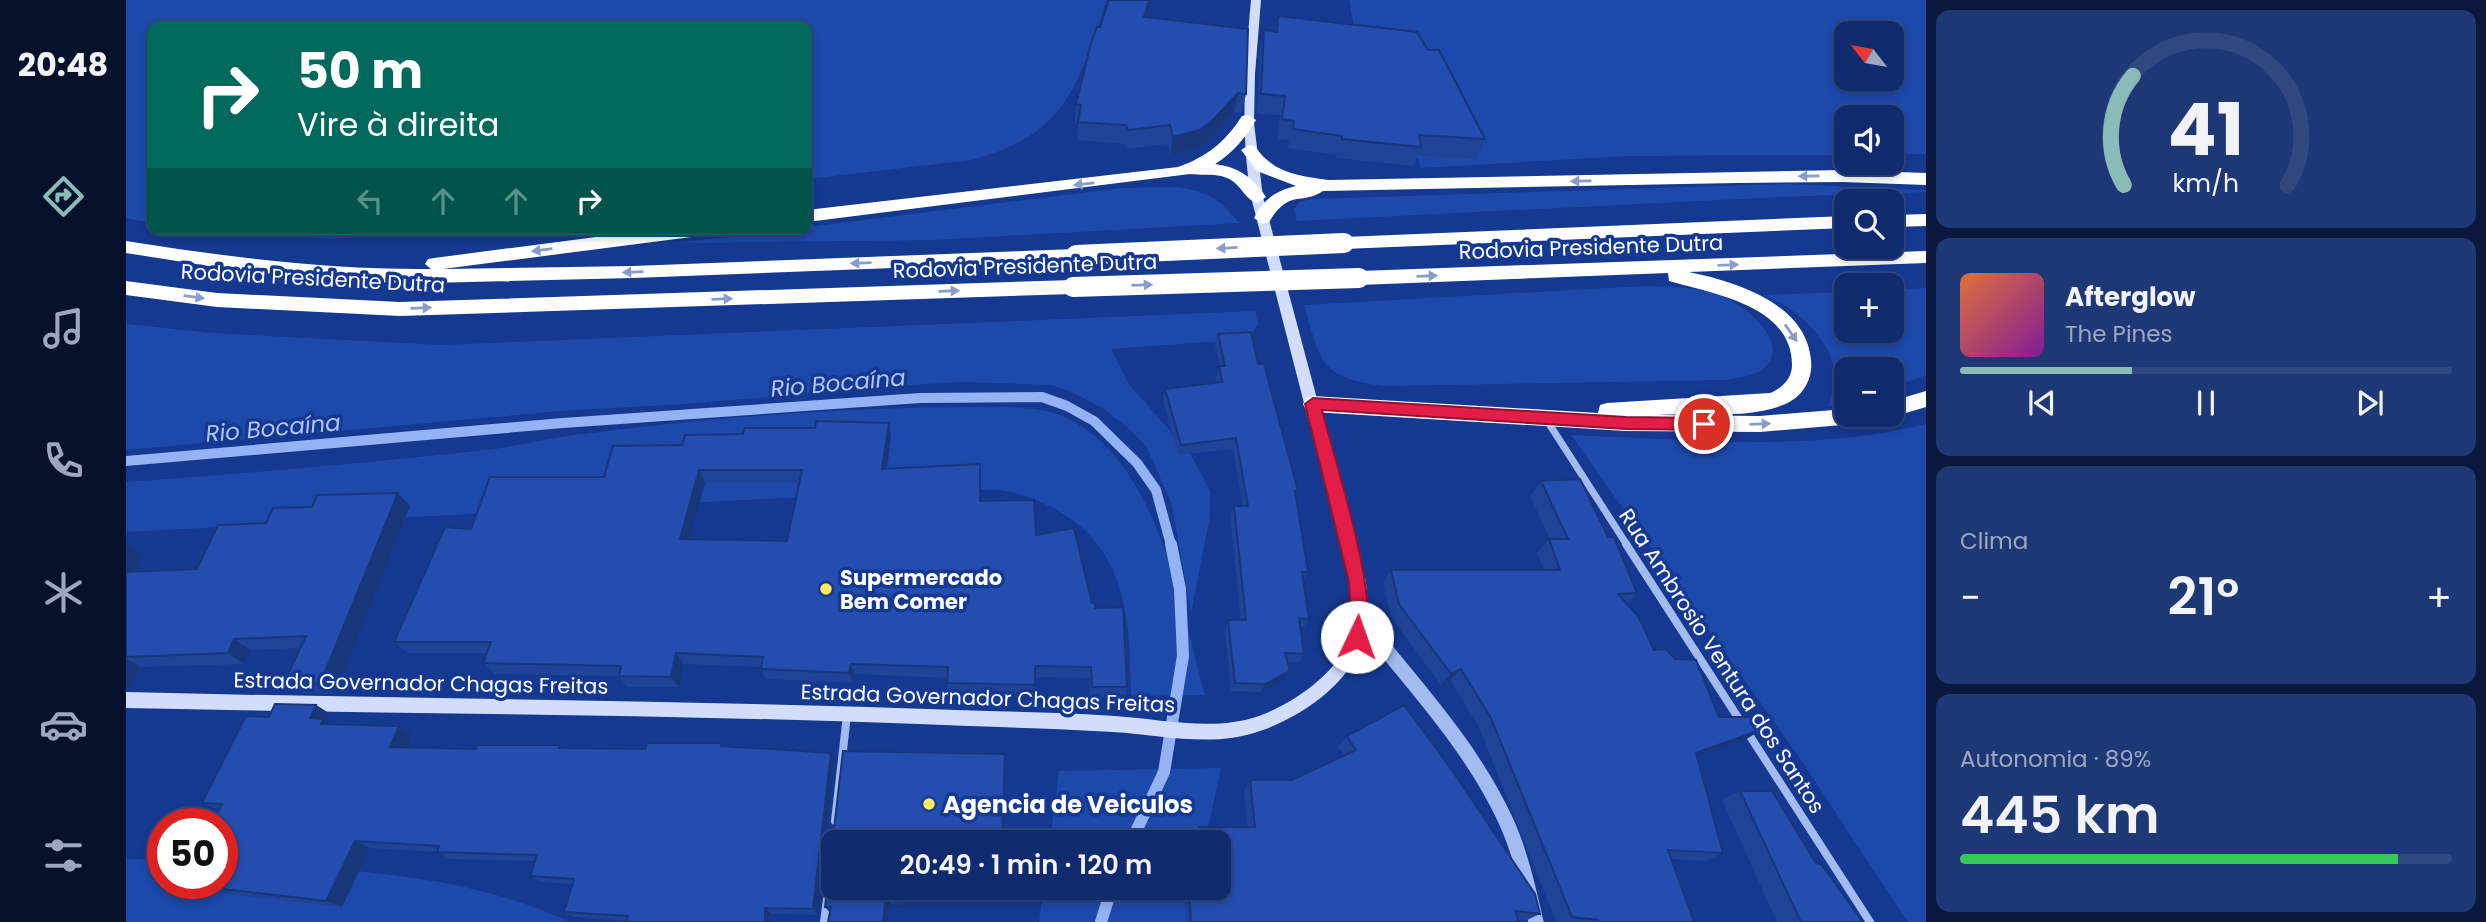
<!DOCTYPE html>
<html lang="pt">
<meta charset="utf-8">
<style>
:root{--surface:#102b6d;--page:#1e3775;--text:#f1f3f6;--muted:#9ca7c2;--line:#304780;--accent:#8bbbb9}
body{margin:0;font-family:Poppins,sans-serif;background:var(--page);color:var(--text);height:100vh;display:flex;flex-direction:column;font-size:26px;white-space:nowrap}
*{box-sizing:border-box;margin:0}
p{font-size:23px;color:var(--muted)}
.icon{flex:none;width:38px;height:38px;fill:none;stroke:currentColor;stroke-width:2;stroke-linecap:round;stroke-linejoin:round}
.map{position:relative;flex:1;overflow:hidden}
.side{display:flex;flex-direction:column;gap:10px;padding:10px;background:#09183c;width:560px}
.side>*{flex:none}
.banner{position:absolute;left:21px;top:21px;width:665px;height:214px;border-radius:14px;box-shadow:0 4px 10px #0003,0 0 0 2px var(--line);background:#00695c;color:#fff;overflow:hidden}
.needle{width:46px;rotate:301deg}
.buttons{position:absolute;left:1708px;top:21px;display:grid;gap:14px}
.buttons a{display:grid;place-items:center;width:70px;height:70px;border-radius:14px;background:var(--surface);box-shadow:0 4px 10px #0003,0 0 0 2px var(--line);font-size:35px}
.speed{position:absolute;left:21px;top:808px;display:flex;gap:14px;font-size:35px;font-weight:700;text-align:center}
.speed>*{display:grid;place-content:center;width:91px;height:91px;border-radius:50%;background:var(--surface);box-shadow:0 4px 10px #0003,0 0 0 2px var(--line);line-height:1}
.speed .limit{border:10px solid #d22;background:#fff;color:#111}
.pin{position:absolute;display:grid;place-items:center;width:60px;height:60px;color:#fff;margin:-30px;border:4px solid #fff;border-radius:50%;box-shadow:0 2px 7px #0007}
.me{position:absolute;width:77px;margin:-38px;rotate:3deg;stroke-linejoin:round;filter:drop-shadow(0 0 5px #0008)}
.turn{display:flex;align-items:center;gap:24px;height:147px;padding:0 35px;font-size:32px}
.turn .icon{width:91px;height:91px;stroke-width:2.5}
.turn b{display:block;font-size:49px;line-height:60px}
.lanes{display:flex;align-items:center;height:66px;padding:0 35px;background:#0003;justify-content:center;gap:35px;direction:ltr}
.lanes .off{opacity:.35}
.big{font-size:52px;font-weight:600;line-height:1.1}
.side .card{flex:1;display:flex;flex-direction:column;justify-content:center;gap:10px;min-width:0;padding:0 24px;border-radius:14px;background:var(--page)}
.side .dial{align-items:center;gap:0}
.dial svg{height:182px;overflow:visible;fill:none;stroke:var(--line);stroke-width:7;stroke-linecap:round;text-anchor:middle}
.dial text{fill:var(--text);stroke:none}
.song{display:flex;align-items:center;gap:21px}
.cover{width:84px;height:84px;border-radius:10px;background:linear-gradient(135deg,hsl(20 70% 55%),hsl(290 70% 35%))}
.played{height:7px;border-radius:4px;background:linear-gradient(90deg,var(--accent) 35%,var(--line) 35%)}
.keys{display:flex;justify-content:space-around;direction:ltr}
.heat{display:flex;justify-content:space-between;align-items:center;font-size:38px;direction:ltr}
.charge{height:10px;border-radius:5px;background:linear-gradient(90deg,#34c759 89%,var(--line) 0)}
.trip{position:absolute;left:695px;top:830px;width:410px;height:70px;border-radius:14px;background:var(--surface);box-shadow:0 4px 10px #0003,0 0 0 2px var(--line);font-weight:600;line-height:70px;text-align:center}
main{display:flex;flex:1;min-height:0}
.tabs{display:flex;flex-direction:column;width:126px;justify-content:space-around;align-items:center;background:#06112c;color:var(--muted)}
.tabs .icon{width:49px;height:49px}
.tabs .selected{color:var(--accent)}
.tabs b{font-size:32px;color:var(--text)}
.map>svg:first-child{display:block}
.green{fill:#1d49ab;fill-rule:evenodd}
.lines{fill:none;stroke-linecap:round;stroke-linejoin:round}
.stream-far1{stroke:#94b3f4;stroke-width:10}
.stream{stroke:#94b3f4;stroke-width:12}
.minor-far1{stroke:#a2bbf1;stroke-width:7}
.minor{stroke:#a2bbf1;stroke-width:8}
.tertiary{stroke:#a2bbf1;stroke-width:15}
.secondary{fill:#d1ddfb;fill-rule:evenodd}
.motorway{fill:#fff;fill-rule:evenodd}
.motorway-bridge{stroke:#fff;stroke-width:20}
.wall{fill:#1e4397;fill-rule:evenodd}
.shaded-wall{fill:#18377b}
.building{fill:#234eb0;stroke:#18377b;stroke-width:2;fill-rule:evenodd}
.oneway{fill:#8a9cc8}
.route{fill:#e11d48;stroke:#92132f;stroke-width:2}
.poi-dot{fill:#ffe862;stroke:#153991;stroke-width:2.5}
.labels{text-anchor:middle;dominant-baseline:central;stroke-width:7;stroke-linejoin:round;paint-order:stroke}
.street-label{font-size:21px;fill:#fff;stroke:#153991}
.poi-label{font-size:21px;font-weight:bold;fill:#fff;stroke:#153991;text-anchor:start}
.water-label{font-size:23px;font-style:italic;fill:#aec5f8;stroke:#153991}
.near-poi-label{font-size:24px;font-weight:bold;fill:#fff;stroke:#153991;text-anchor:start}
</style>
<main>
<nav class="tabs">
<b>20:48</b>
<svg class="icon selected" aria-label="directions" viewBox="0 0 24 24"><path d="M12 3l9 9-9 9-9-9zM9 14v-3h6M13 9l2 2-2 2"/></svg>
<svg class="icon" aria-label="music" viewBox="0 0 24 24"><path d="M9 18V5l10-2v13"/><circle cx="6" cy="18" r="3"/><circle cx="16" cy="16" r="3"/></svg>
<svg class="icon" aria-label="phone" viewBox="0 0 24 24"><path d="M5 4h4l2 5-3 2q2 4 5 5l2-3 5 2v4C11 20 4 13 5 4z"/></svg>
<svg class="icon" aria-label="climate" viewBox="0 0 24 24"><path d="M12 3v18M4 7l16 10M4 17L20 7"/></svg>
<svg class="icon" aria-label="car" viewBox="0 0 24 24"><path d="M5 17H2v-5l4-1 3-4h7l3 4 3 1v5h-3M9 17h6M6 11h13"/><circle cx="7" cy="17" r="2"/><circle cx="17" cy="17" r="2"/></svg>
<svg class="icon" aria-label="filters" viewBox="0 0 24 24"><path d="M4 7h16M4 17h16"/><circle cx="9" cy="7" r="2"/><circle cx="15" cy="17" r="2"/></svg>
</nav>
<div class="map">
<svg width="1800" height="922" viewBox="0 0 1800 922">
<rect width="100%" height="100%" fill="#153991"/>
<path class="green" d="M0,0H981C951,85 943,134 846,160L681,179V26H26V223L0,218Z
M1223,0H1800V154H1766V117H1720V155L1501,156L1295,168L1280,124L1229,32ZM1720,33H1766V79H1720Z
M1660,184L1800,190V192L1653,197L1171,221L1168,209L1174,202L1185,199Z
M1049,187C1079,190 1095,199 1113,223L808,240L547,243L681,229V227L995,188Z
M81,229H311L208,239Z
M1517,286C1544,287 1573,286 1598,297C1621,307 1669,346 1635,370C1624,377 1610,378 1598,380L1259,386C1194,378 1195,363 1178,305Z
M1800,288V375L1766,388V369H1720V402L1702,407C1706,394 1711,379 1707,365C1701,335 1664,303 1636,295L1720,292V331H1766V290Z
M1129,311L1132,324L1124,336L1096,341L985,349L1002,383L1065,455L1084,491V516L1065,613L1046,505L1021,448L1008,433L980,410L944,391L925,385L838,382L783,385L560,404L436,411L0,450V324L85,333L316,345Z
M878,407C893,408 907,408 921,411C1030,441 1053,603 1079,695L1005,696C1004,622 1002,548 929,509C912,500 892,492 873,490C840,488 805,492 771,492L0,532V482C123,473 246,463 368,449C398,445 427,437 457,434C597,416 737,406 878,407Z
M1800,424V922H1782L1673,757L1445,435C1563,439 1684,453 1800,424Z
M1095,768L1079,842H924L933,771Z
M0,859L37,860V884H96V862C214,870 335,871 443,922H0Z
M918,887H1072L1069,922H913Z"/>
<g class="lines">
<path class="stream-far1" d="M0,461L437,423L794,398L916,397L941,406L968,421L1011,463L1030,490L1045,545"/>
<path class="stream" d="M1005,842L1038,772L1057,656L1054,589L1045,544
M975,922L986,887"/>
<path class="minor-far1" d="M1420,419L1501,545"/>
<path class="minor" d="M1500,544L1744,922
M709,821L721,715
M698,922L701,899"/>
<path class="tertiary" d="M1234,618C1285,682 1344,744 1379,819C1394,851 1402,887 1410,922"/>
<path class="secondary" d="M1125,0H1135L1129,74L1128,123L1137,197L1240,582C1241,599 1245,619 1240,635C1226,682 1178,716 1134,731C1087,748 1036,735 987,732C922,728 857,727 793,724C529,714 264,714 0,708V692C277,699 554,700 831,710C884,712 937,712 989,716C1036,719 1087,732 1133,716C1168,703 1214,672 1224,635C1229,618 1225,599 1224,582L1125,197C1114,131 1119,66 1125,0Z"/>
<path class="motorway" d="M1122,115L1130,120C1119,138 1107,153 1089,164C1112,167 1127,177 1140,197L1131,203C1120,200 1115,186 1105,180C1092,172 1078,176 1064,174L681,222V210L1052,167C1081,157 1100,141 1116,116Z
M1123,145L1129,146C1146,173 1174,176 1203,180L1717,170L1800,173V185L1717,182L1610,183L1197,191C1174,206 1164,188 1143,222L1137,224L1128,218C1138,199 1149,191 1170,186L1131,171L1115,150Z
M1800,214V226L1766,227V215Z
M1720,216V228L1218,249L1212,247L1209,243L1212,239L1218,237Z
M531,229H590L581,235L317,269L507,266L950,249L956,251L959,255L956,259L950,261L507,278L302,283L228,282L108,270L0,253V241C101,257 202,270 305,269L299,264L302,259L308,258Z
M1800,251V263L1563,272C1610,282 1680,303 1685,360C1687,376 1679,393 1665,401C1633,420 1569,413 1532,415L1634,416L1720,409V415H1749L1746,421L1739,423L1634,432L1500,431L1187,412L1180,410L1177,404L1180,398L1187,396L1472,413L1474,405L1481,403L1644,393C1656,388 1666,379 1666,365C1666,305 1587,294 1543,281L1542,273L1233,285L1227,283L1224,278L1227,273L1233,271Z
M947,280L954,282L956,287L954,292L947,294L274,316L91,307L0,295V281L91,293L274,302Z
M1800,391V407L1766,417L1759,415H1766V401Z"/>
<path class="motorway-bridge" d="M950,255L1218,243
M947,287L1233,278"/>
</g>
<path class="wall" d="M983,0H1026L1021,18L1120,94L1116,112H1108L1081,142L1069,149L1044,156L1042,144L1000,149L998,144L951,140L952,123H949L950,104Z
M1152,16L1302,50L1359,139L1351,159L1292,155L1287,166L1210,158V155L1162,148L1163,140L1151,139L1154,115L1131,114L1134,49L1138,30L1148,31Z
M1092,334L1132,364L1172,491L1170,496L1182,572L1177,581L1183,619L1178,627H1174L1178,654L1174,662H1161L1160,679L1135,692L1105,691L1099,629L1102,620H1115L1104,516L1108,506H1117L1107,449L1052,455L1037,400L1039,389L1091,383L1090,377L1094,366L1089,345Z
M765,437L761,469L854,464L855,501L910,535L969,608L1001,687L999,698L964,697V678L909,677V695L822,693L821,683V678L728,674L727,683L640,679L635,669V667L558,664L553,687H501L493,676L369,674L357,663L361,653H282L268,642L345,529L478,477L556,445ZM579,483H673L661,541L564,539Z
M1415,481L1511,593L1501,604L1528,650L1593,717L1619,740L1571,757L1597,853L1579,861L1545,859L1568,922H1430L1354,729L1324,680L1315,685L1265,617L1257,583L1265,570H1418L1411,553L1423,539H1424L1404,496Z
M284,506L209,694L174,693L158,683L175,648L124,650L118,664L15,667L3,689L0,690V542L17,554L8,572L71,569L140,523Z
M190,705L204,714L201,721L206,724L286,735L281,747L350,749L437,748L519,749L599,747L709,761L692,915L645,914V922H500V921L448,917L438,912L446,884L415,882L404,876L409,861L324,859L311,852L244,848L216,907L90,893L71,886L96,884L93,810L76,803L143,717Z
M1221,736L1414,914L1399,921L1392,920V922H1060L1058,887H1092V842H1069L1068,836L1073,827H1122L1118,790L1124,780H1166L1218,755L1212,747Z
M717,751L879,754V766L877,842H707V887H782L780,905L764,904L762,922H702L704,913L699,907Z
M1614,791L1690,863L1737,922H1651L1596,800Z"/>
<path class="shaded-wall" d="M1023,0H1026L1016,36L1018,17Z
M1112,93L1108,112L1081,142L1069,149L1044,156L1047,137Z
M763,423L765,437L759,482L756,469Z
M573,470L579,483L561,551L554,539Z
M272,493L284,506L209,694L194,684Z
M0,542L17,554L1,585L0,584Z
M108,639L124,650L118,664L102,653Z
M550,653L558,664L553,687L545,677Z
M0,659L15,667L3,689L0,688Z
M725,664L728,674L727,683L723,673Z
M1335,669L1324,680L1315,685L1325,674Z
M1164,671L1160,679L1135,692L1139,684Z
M190,705L204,714L201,721L212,728L209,733L184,718Z
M273,726L286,735L278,756L264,747Z
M1637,729L1619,740L1553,763L1570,753Z
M705,753L709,761L692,915L687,909Z
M879,754V766L877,842H876Z
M229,841L244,848L216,907L200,901Z
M777,887H782L780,905L776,897Z
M760,896L764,904L762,922H757Z
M639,908L645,914V922H639Z"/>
<path class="building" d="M983,0H1023L1018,17L1122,29L1120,94L1112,93L1084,123L1073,130L1047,137L1044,125L1002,130L1000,125L952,122L955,105L950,104L965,43L971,27H974Z
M1152,16L1291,32L1302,50H1313L1359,139L1293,135L1295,147L1216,139V136L1167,129L1168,121L1156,119L1159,96L1135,94L1138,30L1151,32Z
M1125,332L1132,364H1138L1172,491H1169L1182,572H1176L1183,619L1173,618L1178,654L1159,653L1164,671L1139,684L1109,683L1102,620H1120L1108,506H1122L1110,438L1055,445L1039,389L1096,382L1093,366H1099L1092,334Z
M690,421L763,423L756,469L854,464V501L908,500L910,535L948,528L966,603H969V608L997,607L1001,687H966L965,667L909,666V685L821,683L822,667L725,664L723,673L635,669L637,657L550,653L545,677L493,676L495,666L357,663L365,642H268L319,527L345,529L364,477H478L487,446L556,445L559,435L617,434L619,428H689ZM573,470H676L661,541L554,539Z
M1454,479L1482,537H1488L1511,593L1492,594L1512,616L1528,650L1540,649L1549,659L1570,660L1593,717H1628L1637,729L1570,753L1597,853L1542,850L1568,922H1473L1472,920L1446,917L1365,718L1335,669L1325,674L1273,604L1265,570H1434L1423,539H1442L1415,481Z
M272,493L194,684L158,683L180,636L108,639L102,653L0,657V572L71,569L92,525L140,523L147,508L186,507L191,495Z
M149,704L190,705L184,718L197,719L195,724L273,726L264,747L350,749L351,745H434L433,748L519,749L521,743H596L595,746L705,753L687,909L639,908V922H500L502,916L438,912L448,879L404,876L411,855L311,852L313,846L229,841L200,901L71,886L72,884H96V824H85L96,804L76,803L120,716L143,717Z
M1278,705L1328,773L1409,894L1414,914L1390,911L1392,922H1065L1063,887H1092V842H1074L1073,827H1129L1124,780H1166L1230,750L1221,736Z
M717,751L879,754L876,842H707V887H777L776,897L760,896L757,922H702L705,907H699Z
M1614,791H1646L1690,863L1695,864L1737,922H1675Z"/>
<defs><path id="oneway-solid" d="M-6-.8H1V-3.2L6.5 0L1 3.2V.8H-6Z" transform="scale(1.75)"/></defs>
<g class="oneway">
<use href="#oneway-solid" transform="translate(1683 176) rotate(179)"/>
<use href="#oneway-solid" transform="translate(1455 181) rotate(179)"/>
<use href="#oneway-solid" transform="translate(958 184) rotate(174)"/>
<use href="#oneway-solid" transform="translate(1101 248) rotate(177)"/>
<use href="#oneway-solid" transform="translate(416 250) rotate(173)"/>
<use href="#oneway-solid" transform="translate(735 263) rotate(178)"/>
<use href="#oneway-solid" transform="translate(1602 265) rotate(-2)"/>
<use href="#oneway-solid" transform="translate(507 272) rotate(178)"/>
<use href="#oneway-solid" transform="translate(1301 276) rotate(-2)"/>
<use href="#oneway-solid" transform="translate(1016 285) rotate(-2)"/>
<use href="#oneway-solid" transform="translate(823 291) rotate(-2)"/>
<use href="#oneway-solid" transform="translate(68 297) rotate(7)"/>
<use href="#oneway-solid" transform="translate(596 299) rotate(-2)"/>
<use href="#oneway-solid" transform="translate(295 308) rotate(-2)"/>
<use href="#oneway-solid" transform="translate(1665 333) rotate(55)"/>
<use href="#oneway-solid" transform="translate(1634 424) rotate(-2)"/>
</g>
<path class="route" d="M1187,398L1500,417L1578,418L1586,424L1578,430L1500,429L1196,410C1208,459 1256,602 1238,643L1231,645L1225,643L1223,637L1225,618L1223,582L1179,404Z"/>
<g class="poi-dot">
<circle cx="700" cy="589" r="7"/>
<circle cx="803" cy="804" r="7"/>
</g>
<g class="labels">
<g class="street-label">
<text transform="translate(1465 247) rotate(-2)">Rodovia Presidente Dutra</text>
<text transform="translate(899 266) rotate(-2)">Rodovia Presidente Dutra</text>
<text transform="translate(187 278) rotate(3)">Rodovia Presidente Dutra</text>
<text transform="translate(1596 661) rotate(57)">Rua Ambrosio Ventura dos Santos</text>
<text transform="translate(295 683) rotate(1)">Estrada Governador Chagas Freitas</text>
<text transform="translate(862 698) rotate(2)">Estrada Governador Chagas Freitas</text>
</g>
<g class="poi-label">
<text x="714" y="577">Supermercado<tspan x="714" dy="24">Bem Comer</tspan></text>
</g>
<g class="water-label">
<text transform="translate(712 383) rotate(-5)">Rio Bocaína</text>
<text transform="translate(147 428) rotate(-5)">Rio Bocaína</text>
</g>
<g class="near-poi-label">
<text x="817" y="804">Agencia de Veiculos</text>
</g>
</g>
</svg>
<div class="buttons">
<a><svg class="needle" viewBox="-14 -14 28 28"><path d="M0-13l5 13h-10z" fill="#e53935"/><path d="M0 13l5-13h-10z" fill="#9ca7c2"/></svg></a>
<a><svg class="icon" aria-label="sound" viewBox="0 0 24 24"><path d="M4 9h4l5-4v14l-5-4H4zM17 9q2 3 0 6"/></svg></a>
<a><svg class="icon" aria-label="search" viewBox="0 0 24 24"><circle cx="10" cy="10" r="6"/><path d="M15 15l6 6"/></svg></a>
<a>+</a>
<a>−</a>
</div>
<div class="speed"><div class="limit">50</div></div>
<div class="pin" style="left:1578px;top:424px;background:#d93025"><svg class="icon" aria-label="arrive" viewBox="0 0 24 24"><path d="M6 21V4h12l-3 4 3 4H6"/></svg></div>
<svg class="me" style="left:1231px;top:637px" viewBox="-20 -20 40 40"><circle r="19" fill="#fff"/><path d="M0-13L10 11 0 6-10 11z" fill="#e11d48"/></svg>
<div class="trip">20:49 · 1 min · 120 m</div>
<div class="banner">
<div class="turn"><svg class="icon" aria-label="right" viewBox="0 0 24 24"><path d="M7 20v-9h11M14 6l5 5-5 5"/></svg><div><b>50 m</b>Vire à direita</div></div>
<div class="lanes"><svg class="icon off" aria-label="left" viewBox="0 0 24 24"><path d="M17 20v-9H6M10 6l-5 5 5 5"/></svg><svg class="icon off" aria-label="ahead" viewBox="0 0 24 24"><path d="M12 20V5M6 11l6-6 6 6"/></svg><svg class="icon off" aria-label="ahead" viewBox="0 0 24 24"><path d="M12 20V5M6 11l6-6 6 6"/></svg><svg class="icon" aria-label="right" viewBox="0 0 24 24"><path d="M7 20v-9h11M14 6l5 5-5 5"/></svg></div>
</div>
</div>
<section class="side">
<div class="card dial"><svg viewBox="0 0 100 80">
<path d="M14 69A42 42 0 1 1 86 69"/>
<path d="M14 69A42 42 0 0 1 18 21" stroke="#8bbbb9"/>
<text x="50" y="56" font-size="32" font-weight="700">41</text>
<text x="50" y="72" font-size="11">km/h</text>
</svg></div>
<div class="card">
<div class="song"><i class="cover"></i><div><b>Afterglow</b><p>The Pines</p></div></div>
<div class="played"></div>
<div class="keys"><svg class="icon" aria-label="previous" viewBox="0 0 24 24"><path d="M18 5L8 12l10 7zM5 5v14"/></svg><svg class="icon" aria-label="pause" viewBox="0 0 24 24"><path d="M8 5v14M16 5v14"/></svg><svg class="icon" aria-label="next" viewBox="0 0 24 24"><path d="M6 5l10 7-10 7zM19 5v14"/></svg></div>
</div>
<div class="card"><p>Clima</p>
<div class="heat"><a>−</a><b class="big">21°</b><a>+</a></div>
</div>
<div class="card"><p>Autonomia · 89%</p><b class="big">445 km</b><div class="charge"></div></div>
</section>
</main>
